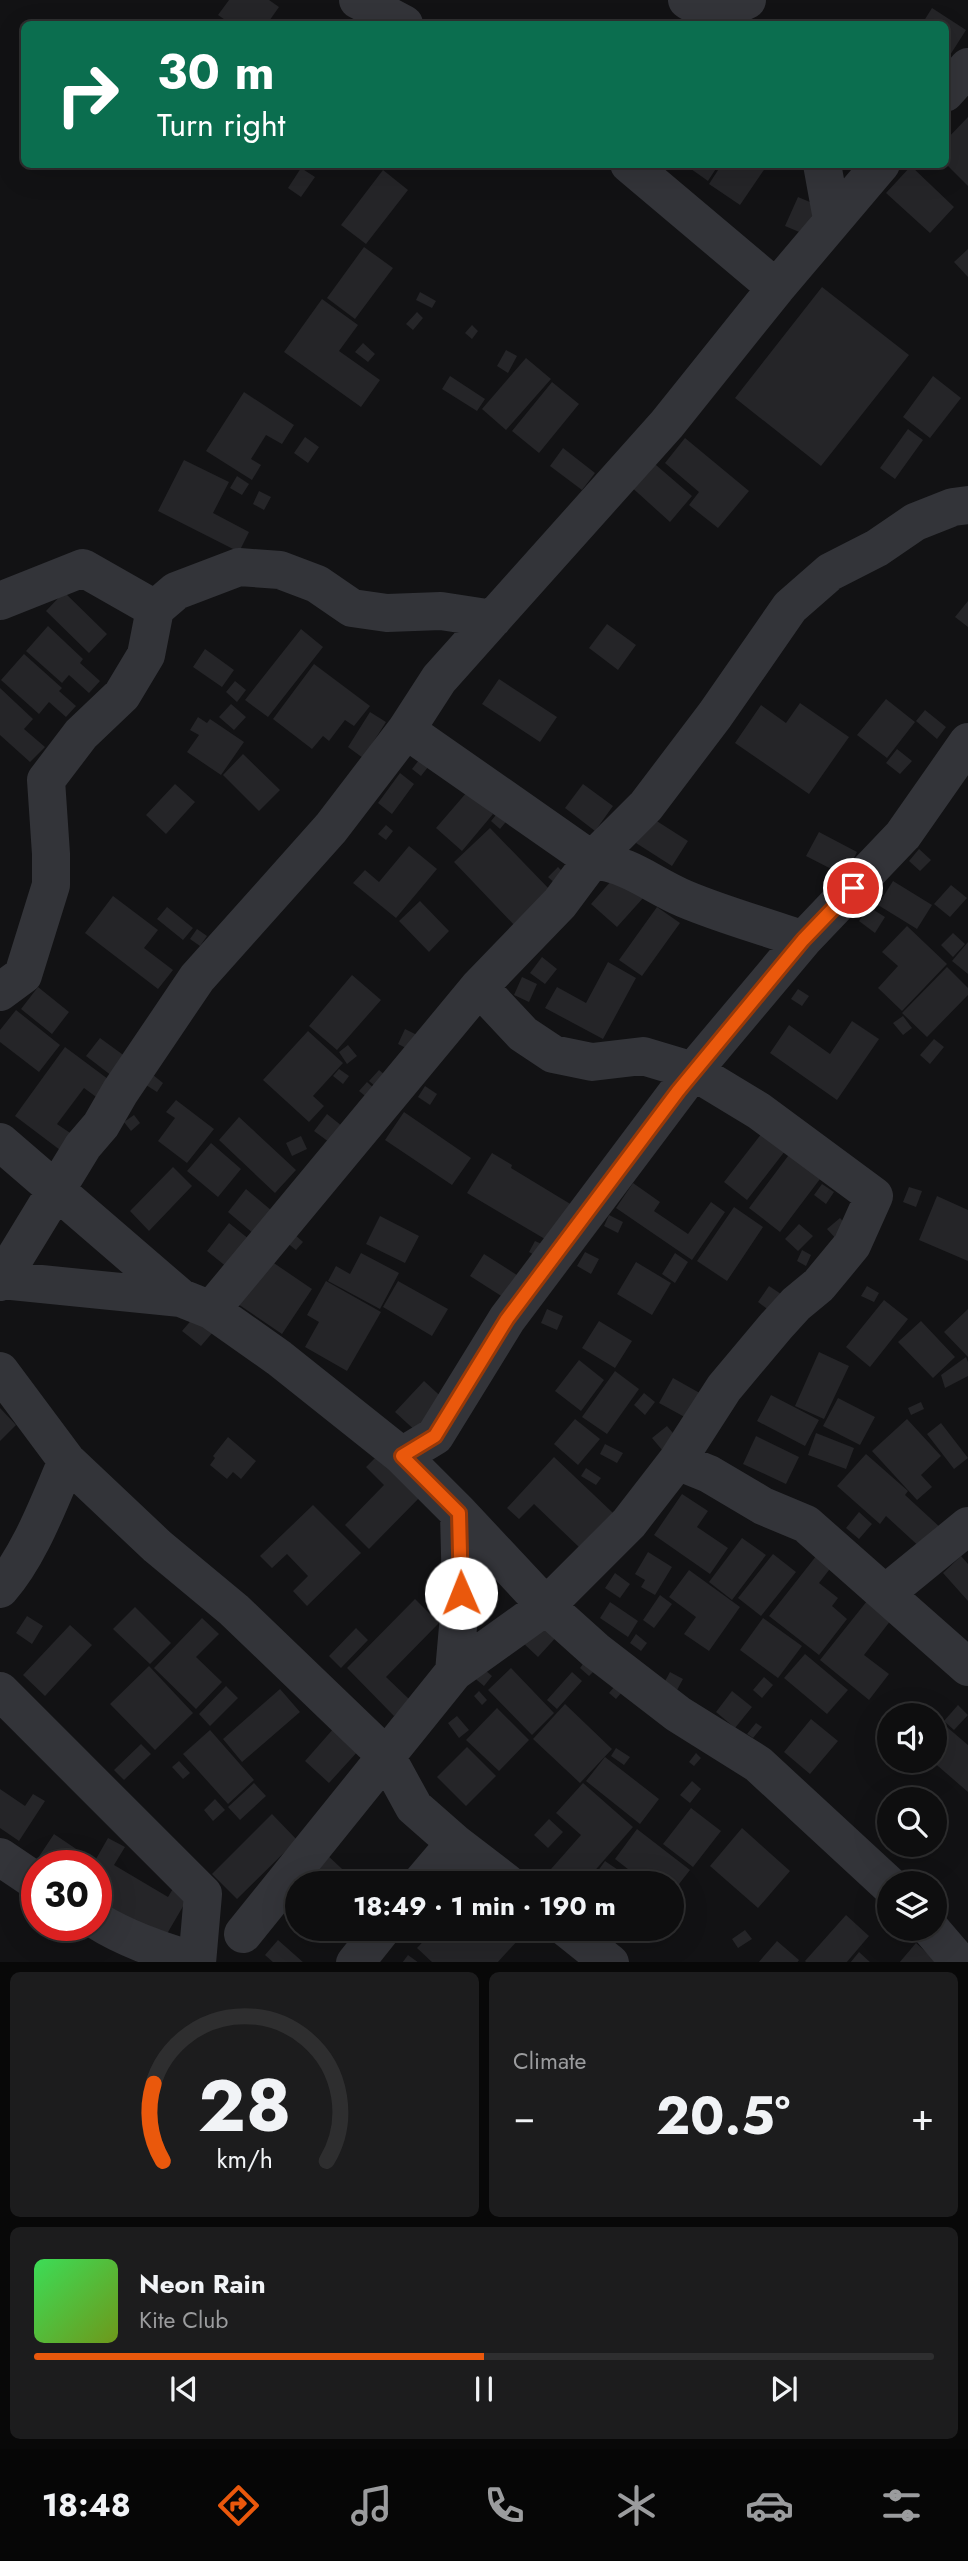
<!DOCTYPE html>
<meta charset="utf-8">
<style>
:root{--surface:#0e0e0f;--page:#1c1c1d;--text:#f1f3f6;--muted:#9b9c9e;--line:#2e2e2f;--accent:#ea580c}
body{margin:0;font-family:Jost,sans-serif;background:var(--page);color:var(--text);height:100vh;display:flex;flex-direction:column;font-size:26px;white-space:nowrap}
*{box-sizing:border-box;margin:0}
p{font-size:23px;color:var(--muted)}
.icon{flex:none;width:38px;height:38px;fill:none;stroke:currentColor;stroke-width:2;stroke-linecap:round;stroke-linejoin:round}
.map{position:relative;height:1962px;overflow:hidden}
.drawer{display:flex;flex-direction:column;gap:10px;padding:10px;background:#080808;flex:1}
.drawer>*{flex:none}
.banner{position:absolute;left:21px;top:21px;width:928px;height:147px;border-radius:10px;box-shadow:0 7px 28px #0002,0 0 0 2px var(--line);background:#0b6e4f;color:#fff;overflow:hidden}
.tools{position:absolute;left:877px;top:1703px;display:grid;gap:14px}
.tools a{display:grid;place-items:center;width:70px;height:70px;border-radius:50%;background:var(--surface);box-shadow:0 7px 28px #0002,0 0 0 2px var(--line);font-size:35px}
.speed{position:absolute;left:21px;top:1850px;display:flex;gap:14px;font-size:35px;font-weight:700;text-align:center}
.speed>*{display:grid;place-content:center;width:91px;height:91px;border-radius:50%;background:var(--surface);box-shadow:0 7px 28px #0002,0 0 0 2px var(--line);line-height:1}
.speed .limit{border:10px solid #d22;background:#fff;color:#111}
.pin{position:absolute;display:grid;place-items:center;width:60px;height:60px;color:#fff;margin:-30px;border:4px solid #fff;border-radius:50%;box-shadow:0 2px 7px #0007}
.me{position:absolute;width:77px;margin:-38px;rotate:359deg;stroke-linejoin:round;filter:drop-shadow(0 0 5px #0008)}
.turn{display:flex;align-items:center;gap:24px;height:147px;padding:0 21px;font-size:32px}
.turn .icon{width:91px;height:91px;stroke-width:2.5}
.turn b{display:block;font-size:49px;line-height:60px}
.big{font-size:52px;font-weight:700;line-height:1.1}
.drawer .widget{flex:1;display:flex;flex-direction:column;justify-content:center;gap:10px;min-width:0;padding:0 24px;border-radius:10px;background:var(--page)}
.drawer .dial{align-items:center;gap:0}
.dial svg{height:182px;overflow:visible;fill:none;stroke:var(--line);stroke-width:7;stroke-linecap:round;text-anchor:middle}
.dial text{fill:var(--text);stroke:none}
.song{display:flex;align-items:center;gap:21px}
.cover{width:84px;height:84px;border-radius:10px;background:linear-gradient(135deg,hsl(130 70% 55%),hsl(80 70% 35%))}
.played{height:7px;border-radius:4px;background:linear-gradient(90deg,var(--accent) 50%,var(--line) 50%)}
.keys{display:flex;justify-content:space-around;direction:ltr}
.heat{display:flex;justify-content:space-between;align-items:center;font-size:38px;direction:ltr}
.drawer .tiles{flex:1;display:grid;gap:10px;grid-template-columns:1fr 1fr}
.widget:last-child{grid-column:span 2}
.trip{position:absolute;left:285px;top:1871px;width:399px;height:70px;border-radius:35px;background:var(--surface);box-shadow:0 7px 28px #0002,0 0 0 2px var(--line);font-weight:700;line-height:70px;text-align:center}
.tab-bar{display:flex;height:112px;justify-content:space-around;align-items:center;background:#060606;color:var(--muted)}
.tab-bar .icon{width:49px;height:49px}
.tab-bar .active{color:var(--accent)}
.tab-bar b{font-size:32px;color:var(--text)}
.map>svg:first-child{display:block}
.building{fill:#252528}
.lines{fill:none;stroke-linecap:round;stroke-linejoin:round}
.minor{stroke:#333439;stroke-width:38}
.route-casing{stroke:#983908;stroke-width:18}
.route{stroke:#ea580c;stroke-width:12}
</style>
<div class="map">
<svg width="968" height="1963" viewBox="0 0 968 1963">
<rect width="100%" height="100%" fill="#121214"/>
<path class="building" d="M229,0H269L279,7L267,24H231L218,15Z
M932,8L966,30L945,63V24H922Z
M968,117V186L945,163V141Z
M684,164H719L708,181Z
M722,164H768L740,205L709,184Z
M911,166L954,207L930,233L886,193Z
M301,168L315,177L301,197L288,188Z
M383,170L408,190L366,244L341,225Z
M798,197L817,205L804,234L785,226Z
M364,247L393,268L355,319L327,298Z
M968,249V277L954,262Z
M822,287L909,355L821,466L735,398Z
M420,292L436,301L432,308L416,300Z
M322,299L358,325L339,351L380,380L361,407L284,352Z
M417,312L423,318L413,330L406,324Z
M472,325L478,331L472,339L465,333Z
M363,343L375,354L368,362L355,352Z
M506,350L517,356L508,373L497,366Z
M526,358L551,379L506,430L482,409Z
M450,376L485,399L477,411L442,389Z
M933,376L961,398L930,438L903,417Z
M552,382L579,404L539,453L512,431Z
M244,392L294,425L282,444L266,435L251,459L261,465L252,480L206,451Z
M908,429L923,440L895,479L880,468Z
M305,437L319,447L308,463L294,453Z
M685,438L749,491L718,528L689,505L699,492L665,463Z
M563,448L595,473L582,490L550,466Z
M649,459L692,496L670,522L628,484Z
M184,460L229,482L213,513L249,532L239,552L158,511Z
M237,476L249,484L242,495L230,488Z
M259,491L271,497L264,510L253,504Z
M64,592L107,634L89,653L46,611Z
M968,601V627L955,617Z
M607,624L636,645L618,670L589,648Z
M48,626L83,659L80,663L100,681L89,693L69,675L62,683L26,651Z
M301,629L323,647L268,717L245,700Z
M205,649L234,670L222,687L193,667Z
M24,654L62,688L59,691L76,706L66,717L49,702L39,714L1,680Z
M314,664L370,706L354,726L345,720L329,741L323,736L312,749L273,719Z
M499,679L557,717L540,742L482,704Z
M235,681L246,690L237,702L226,692Z
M0,688L33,719L24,729L45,747L30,762L0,735Z
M886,699L915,722L887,758L857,735Z
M800,703L849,737L809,794L735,743L761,705L786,723Z
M231,704L246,717L234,730L219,717Z
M925,710L946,727L937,739L916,721Z
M370,712L386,722L363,758L348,747Z
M198,717L207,723L210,719L244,742L221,775L187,752L199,735L190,730Z
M897,749L912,761L900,774L886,763Z
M243,754L280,790L259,811L223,775Z
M419,760L428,767L421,776L412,769Z
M400,773L414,784L392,814L378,803Z
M175,784L195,802L166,834L146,815Z
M583,784L613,806L595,831L565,808Z
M467,792L493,814L462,851L436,828Z
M500,810L509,818L500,829L491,821Z
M652,818L688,841L672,866L636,843Z
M386,825L393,831L386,840L378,834Z
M490,828L552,892L516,927L454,862Z
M819,832L857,852L845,876L806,856Z
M409,846L437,869L396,918L353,883L365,870L379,882Z
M919,849L931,860L920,871L909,861Z
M558,867L567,876L558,886L548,877Z
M618,873L644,897L617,927L591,904Z
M893,881L932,905L917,929L878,905Z
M951,885L967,898L950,917L934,904Z
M113,896L158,930L144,948L173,970L158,989L85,933Z
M420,901L449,931L429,952L399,921Z
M167,907L193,928L183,940L157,919Z
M657,907L680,923L642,976L619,960Z
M869,907L885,917L875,933L859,921Z
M907,926L947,964L902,1011L878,988L898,966L882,952Z
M197,929L207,936L200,946L190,939Z
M953,933L965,944L953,957L941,945Z
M968,942V974L952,961Z
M542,957L557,969L545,984L530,973Z
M608,962L636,978L603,1039L545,1008L557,987L586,1003Z
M947,967L968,988V995L927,1037L902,1013Z
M352,975L381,1000L337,1050L309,1026Z
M522,977L537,984L529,1002L514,995Z
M38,987L69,1012L52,1034L21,1009Z
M798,989L809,996L802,1006L791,999Z
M16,1010L60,1045L39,1072L0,1042V1030Z
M903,1016L912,1028L903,1035L893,1023Z
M852,1021L879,1039L837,1100L770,1053L789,1025L830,1054Z
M405,1029L417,1035L410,1050L398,1044Z
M308,1031L343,1063L313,1096L324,1106L309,1122L263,1080Z
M100,1038L126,1057L112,1076L86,1056Z
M934,1039L944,1047L930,1064L920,1055Z
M348,1045L357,1056L347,1064L339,1052Z
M65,1047L116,1085L103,1102L84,1088L57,1124L76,1137L64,1153L15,1116Z
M339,1069L349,1076L343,1084L333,1076Z
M379,1070L391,1080L381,1091L369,1081Z
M153,1075L163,1083L157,1092L146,1085Z
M367,1082L376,1090L369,1099L359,1091Z
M425,1086L437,1094L430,1105L418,1097Z
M176,1100L214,1129L187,1163L158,1141L175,1118L166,1112Z
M404,1112L471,1158L452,1185L385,1140Z
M327,1114L342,1126L329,1142L314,1131Z
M134,1115L140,1123L131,1131L124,1122Z
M239,1117L296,1170L275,1193L219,1140Z
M762,1133L785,1151L747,1200L724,1182Z
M301,1136L307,1149L292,1156L286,1143Z
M211,1143L241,1169L218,1197L187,1171Z
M791,1152L823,1175L780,1232L749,1208Z
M492,1153L512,1165L511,1168L572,1205L550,1242L467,1193Z
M173,1167L192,1186L149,1231L130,1211Z
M633,1183L660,1202L654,1211L688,1234L711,1202L725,1212L692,1260L616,1208Z
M822,1184L834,1192L826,1204L814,1195Z
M909,1187L922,1191L916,1207L903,1202Z
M246,1189L278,1216L260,1239L228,1212Z
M937,1196L968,1210V1261L919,1240Z
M734,1207L763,1227L727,1281L697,1261Z
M609,1215L623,1222L618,1233L604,1226Z
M380,1216L419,1236L405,1263L366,1244Z
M840,1218L851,1230L838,1241L827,1229Z
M229,1223L255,1244L233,1272L207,1251Z
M799,1224L813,1236L798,1251L785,1239Z
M294,1234L303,1242L296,1250L286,1242Z
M535,1241L546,1246L540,1258L529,1252Z
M802,1250L811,1255L806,1266L797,1261Z
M585,1252L599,1259L591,1274L577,1266Z
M361,1253L399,1273L380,1309L328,1281L336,1266L350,1274Z
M675,1253L688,1262L675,1283L662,1274Z
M484,1254L520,1277L506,1299L470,1276Z
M265,1257L312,1289L282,1334L235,1302Z
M636,1262L671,1283L652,1315L617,1294Z
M326,1281L381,1312L347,1371L305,1347L319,1322L307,1315Z
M398,1281L448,1309L432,1336L383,1307Z
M769,1286L781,1294L770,1311L758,1302Z
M867,1286L879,1293L874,1302L861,1296Z
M884,1300L908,1319L870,1367L846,1347Z
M547,1309L563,1316L557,1330L541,1323Z
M968,1309V1357L944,1332Z
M194,1317L213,1332L201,1346L182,1331Z
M599,1321L632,1341L615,1368L582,1348Z
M921,1321L955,1357L933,1378L898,1342Z
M819,1352L849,1366L824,1419L795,1406Z
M966,1357L968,1362V1376L945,1388L941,1375Z
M579,1360L604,1380L581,1411L555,1391Z
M615,1371L639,1389L607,1434L582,1417Z
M673,1378L705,1396L692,1421L659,1403Z
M424,1381L448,1403L419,1434L395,1412Z
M644,1393L655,1402L645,1415L634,1405Z
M771,1395L819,1420L805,1446L757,1421Z
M838,1398L875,1417L860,1445L823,1426Z
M921,1402L924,1409L911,1415L908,1408Z
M0,1408L16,1425L0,1441Z
M575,1419L600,1439L578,1465L554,1444Z
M907,1419L941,1456L921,1475L932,1487L917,1500L872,1451Z
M941,1423L968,1458L954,1469L927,1434Z
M667,1426L683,1445L668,1457L652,1438Z
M816,1433L854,1448L846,1469L808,1455Z
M756,1436L799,1457L786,1484L743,1464Z
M228,1437L256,1461L241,1479L233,1472L227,1479L210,1465L215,1458L213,1456Z
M605,1444L623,1453L617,1463L600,1454Z
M381,1452L423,1494L369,1549L345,1525L384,1485L366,1467Z
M866,1454L908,1491L905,1495L942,1529L923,1550L886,1516L880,1524L837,1486Z
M554,1457L613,1513L580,1548L534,1504L519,1519L507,1508Z
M586,1468L601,1478L596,1485L581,1476Z
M682,1494L708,1511L697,1527L728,1548L710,1574L654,1535Z
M313,1505L361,1553L307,1606L293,1591L308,1576L287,1554L272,1568L260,1556Z
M859,1512L872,1524L859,1539L846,1528Z
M742,1538L766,1555L732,1600L709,1582Z
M824,1546L839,1557L819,1583L838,1598L832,1606L847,1619L819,1655L769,1616Z
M648,1552L672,1567L655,1595L641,1587L645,1580L635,1574Z
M773,1554L796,1572L761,1616L738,1598Z
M961,1556L968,1564V1601L943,1573Z
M689,1570L740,1607L709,1651L684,1634L696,1617L669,1597Z
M615,1573L630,1584L620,1598L605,1588Z
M660,1595L672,1604L654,1628L643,1620Z
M415,1599L439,1623L386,1677L410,1700L394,1716L347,1668Z
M867,1601L891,1620L864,1655L889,1674L869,1700L820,1660Z
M610,1602L638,1621L628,1637L600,1618Z
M135,1607L171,1643L150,1664L113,1629Z
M27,1616L43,1626L32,1644L16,1633Z
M543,1617L560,1633L538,1657L521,1641Z
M202,1618L219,1634L196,1657L222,1682L196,1709L154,1668Z
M763,1618L802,1646L778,1678L740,1650Z
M70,1625L92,1645L45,1696L23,1675Z
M356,1628L368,1640L341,1668L329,1656Z
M636,1634L647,1643L641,1651L630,1643Z
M805,1654L848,1690L827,1714L784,1678Z
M587,1659L597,1668L589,1676L580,1668Z
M479,1665L492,1676L484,1686L471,1675Z
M149,1666L193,1713L155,1750L110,1704Z
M511,1668L554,1713L532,1735L488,1690Z
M572,1672L582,1681L557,1709L547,1700Z
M670,1672L683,1679L677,1690L664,1683Z
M764,1677L773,1685L762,1698L753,1690Z
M226,1686L238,1698L210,1726L199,1714Z
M615,1686L622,1692L616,1699L609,1693Z
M280,1689L300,1712L242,1762L223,1739Z
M479,1691L487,1700L482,1705L474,1696Z
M732,1691L752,1707L735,1728L716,1712Z
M910,1701L927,1715H899Z
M565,1704L612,1749L580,1783L533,1739Z
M958,1705L968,1715L954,1730L944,1721Z
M497,1708L529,1740L499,1771L466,1740Z
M457,1716L469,1730L459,1738L448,1723Z
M811,1719L838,1741L810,1774L784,1752Z
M941,1722L968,1745V1792L931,1760H934V1729Z
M756,1723L762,1727L753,1738L747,1734Z
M334,1728L359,1750L329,1783L305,1761Z
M210,1730L254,1780L228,1804L183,1754Z
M141,1744L151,1754L124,1780L114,1770Z
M467,1747L496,1776L466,1806L437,1777Z
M616,1748L630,1757L624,1765L611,1756Z
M696,1753L701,1758L694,1766L689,1762Z
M605,1757L659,1799L640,1824L586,1781Z
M179,1761L190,1773L183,1779L172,1767Z
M692,1781L701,1789L690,1803L680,1795Z
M254,1783L266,1796L240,1820L228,1807Z
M583,1783L633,1827L584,1883H551L544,1877L581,1835L556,1813Z
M0,1789L25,1806L33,1794L45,1801L19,1841L0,1828Z
M215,1799L225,1810L213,1821L204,1810Z
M691,1808L721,1831L693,1867L663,1844Z
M272,1814L297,1840L237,1899L212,1874Z
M549,1819L563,1832L548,1848L534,1835Z
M742,1828L790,1871L758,1908L710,1866Z
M637,1829L690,1870L672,1893V1883H646L615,1859Z
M54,1834L88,1857L82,1866H43L36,1861Z
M108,1838L125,1847L114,1865L168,1897L174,1887L189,1896L164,1939L96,1898V1866H92Z
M325,1853L357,1883H308Z
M605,1861L621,1872L614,1883H606L595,1875Z
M846,1915L869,1936L846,1963H807L805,1961Z
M436,1928H474L487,1942L500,1928H508L519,1939L497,1963H433L417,1948Z
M745,1930L752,1939L738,1948L732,1939Z
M278,1940L304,1963H274L265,1955Z
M777,1941L799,1960L797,1963H758Z
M916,1943L938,1963H899Z
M859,1952L871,1963H850Z
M408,1955L419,1963H402Z"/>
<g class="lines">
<path class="minor" d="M358,0L404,24
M687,0C699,10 734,8 747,0
M945,93L968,67
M629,164L776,288
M822,164L832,219
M0,601L83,568L155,609L176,591L239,567L280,570L317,584L352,608L387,613L441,611L493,619
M406,730L592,860C632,865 650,884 685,899C723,915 764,926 803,940
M0,992L23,975L51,885V854L46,780L81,734L122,695L146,655L155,609
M0,1142L181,1298
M1,1280L181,1298L211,1310L279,1358L402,1456L459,1513L546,1606L595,1650L678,1714L758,1764L889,1885
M0,1282L83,1146L101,1125L120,1092L197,978L331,828L406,730L439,679L667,424L776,288L881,164
M211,1310L479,987L560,903L592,860L646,806L715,715L790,607L830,572L877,548L915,522L953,507L968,505
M0,1371L67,1461L157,1546L234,1610L386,1756L414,1807L455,1843L507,1883
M402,1456L435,1436L507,1319L693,1071L803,940L903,835L968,742
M677,1461L709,1474L763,1506L806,1524L968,1667
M0,1589C30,1555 49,1502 67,1461
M886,1593L968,1526
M454,1672L461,1593L459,1513
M0,1691L203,1894L197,1963
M0,1857L37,1882
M421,1883L455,1843
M96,1920C127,1940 163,1951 197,1962
M566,1928L610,1963
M930,1928L960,1963
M243,1934L454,1672L546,1606L629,1523L677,1461L724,1388L776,1326L796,1304L819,1285L852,1245L874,1196L759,1111L693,1071L643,1056L592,1062L553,1054L523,1034L479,987
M355,1963L383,1928"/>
</g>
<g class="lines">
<defs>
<path id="route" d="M461,1593L459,1513L402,1456L435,1436L507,1319L678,1091L803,940L853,888"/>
</defs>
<use href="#route" class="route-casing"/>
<use href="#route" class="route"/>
</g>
</svg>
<div class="tools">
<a><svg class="icon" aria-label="sound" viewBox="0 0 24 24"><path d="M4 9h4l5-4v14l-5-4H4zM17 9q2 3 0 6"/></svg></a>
<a><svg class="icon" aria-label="search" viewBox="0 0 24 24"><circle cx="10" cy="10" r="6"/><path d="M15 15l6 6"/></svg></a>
<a><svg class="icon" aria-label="layers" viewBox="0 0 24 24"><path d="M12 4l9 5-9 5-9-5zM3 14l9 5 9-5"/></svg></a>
</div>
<div class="speed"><div class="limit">30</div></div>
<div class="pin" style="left:853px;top:888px;background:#d93025"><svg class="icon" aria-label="arrive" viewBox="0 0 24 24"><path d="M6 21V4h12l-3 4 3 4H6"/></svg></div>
<svg class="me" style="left:461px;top:1593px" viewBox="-20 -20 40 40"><circle r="19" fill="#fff"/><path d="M0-13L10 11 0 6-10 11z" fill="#ea580c"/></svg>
<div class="trip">18:49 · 1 min · 190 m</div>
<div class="banner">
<div class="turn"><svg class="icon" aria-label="right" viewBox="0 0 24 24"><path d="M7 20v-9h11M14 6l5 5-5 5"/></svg><div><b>30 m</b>Turn right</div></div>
</div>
</div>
<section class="drawer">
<div class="tiles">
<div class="widget dial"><svg viewBox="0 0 100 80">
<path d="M14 69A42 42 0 1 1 86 69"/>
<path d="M14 69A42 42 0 0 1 10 35" stroke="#ea580c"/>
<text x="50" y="56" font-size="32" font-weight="700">28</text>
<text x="50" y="72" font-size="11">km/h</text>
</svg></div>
<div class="widget"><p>Climate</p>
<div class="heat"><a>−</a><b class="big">20.5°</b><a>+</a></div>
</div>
<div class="widget">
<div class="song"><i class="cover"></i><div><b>Neon Rain</b><p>Kite Club</p></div></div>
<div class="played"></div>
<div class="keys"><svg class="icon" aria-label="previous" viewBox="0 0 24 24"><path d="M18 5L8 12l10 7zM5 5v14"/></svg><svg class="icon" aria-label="pause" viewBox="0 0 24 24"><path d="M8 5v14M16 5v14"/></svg><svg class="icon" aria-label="next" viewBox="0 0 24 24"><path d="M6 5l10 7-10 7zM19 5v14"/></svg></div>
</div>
</div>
</section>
<nav class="tab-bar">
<b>18:48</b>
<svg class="icon active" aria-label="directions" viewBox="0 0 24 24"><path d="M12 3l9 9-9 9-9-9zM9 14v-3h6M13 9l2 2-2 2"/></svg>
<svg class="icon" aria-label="music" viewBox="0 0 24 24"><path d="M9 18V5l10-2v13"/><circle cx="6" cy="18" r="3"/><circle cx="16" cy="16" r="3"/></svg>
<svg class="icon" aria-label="phone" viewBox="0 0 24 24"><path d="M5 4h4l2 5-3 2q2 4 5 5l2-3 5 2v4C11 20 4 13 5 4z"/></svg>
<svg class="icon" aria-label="climate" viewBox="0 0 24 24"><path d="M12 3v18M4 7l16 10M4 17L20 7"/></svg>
<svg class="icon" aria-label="car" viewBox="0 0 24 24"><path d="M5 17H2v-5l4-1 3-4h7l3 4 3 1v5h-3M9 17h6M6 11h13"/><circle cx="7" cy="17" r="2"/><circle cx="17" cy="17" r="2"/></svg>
<svg class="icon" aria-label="filters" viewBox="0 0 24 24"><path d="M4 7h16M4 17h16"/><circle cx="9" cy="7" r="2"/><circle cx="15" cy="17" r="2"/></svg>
</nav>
